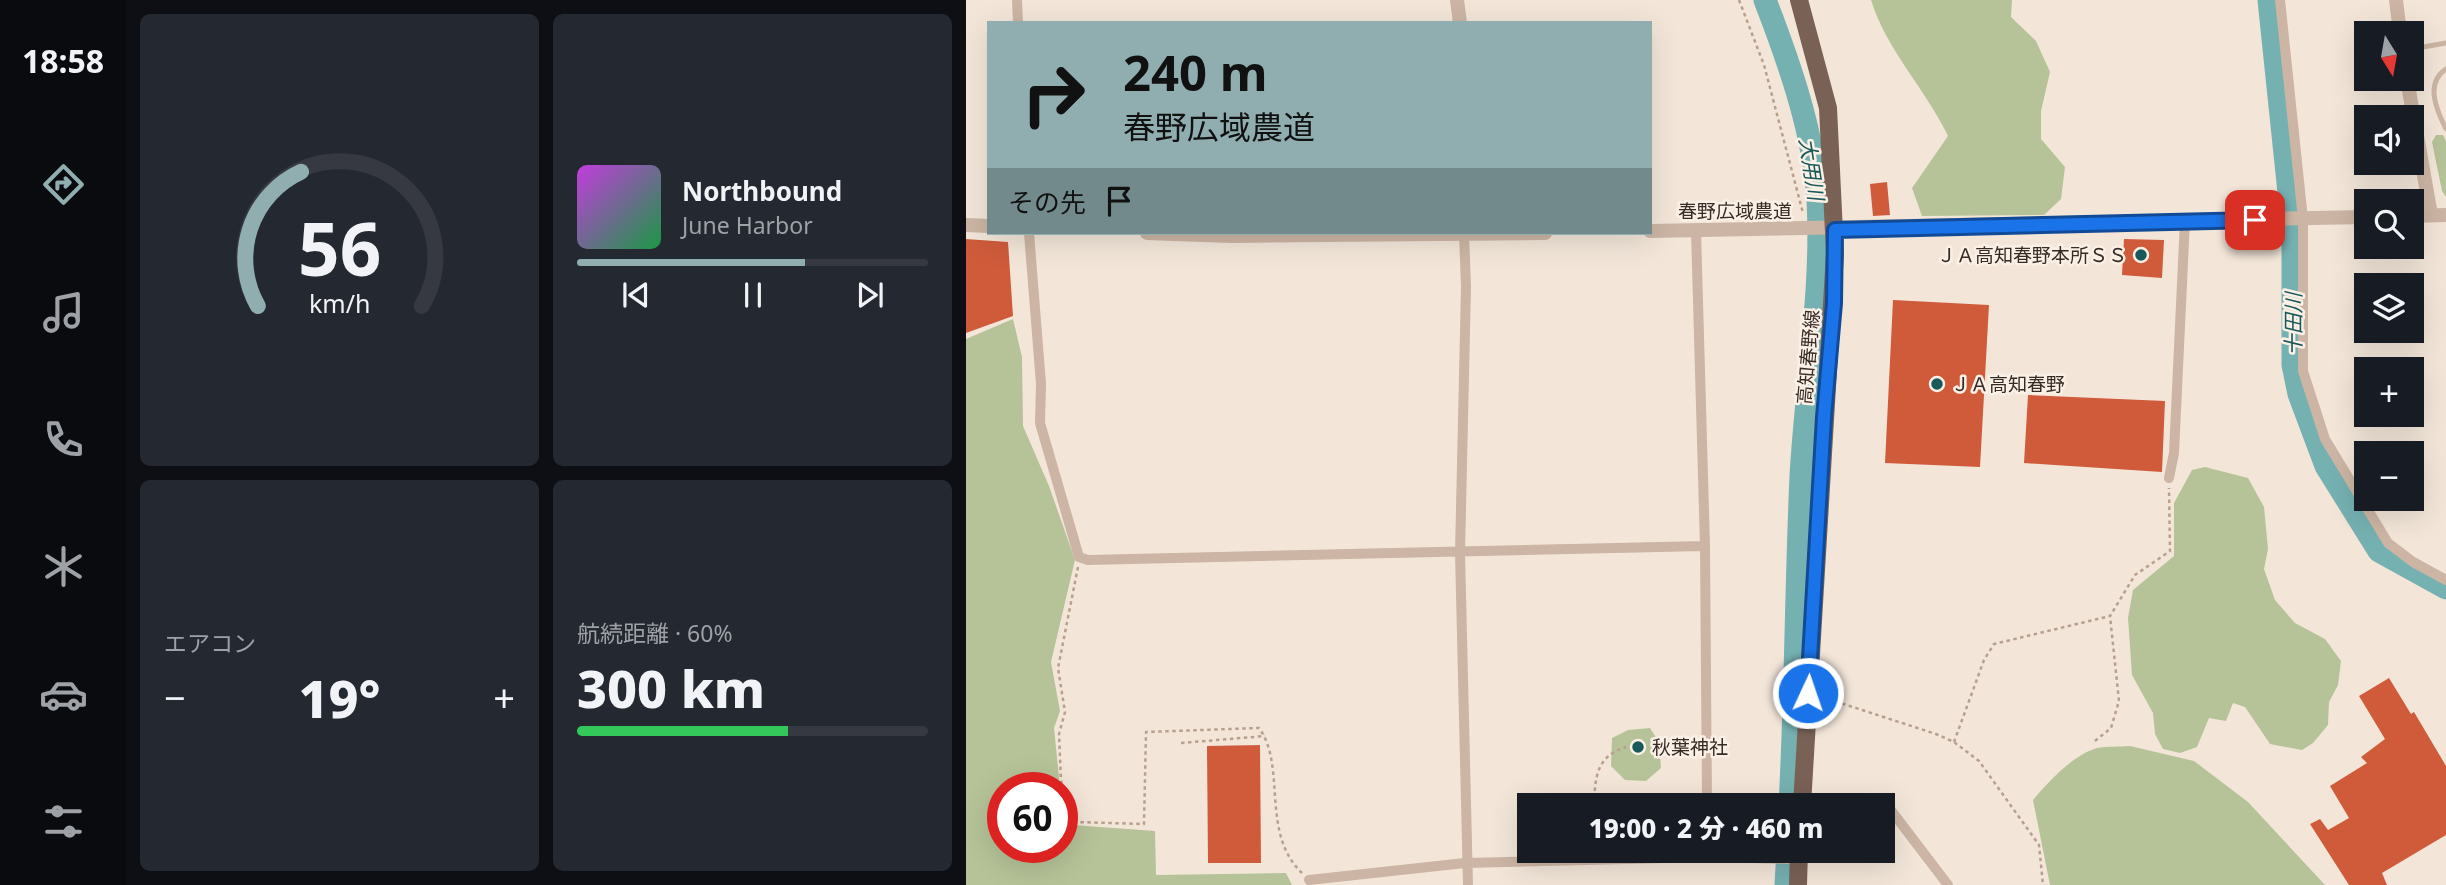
<!DOCTYPE html>
<html lang="ja">
<meta charset="utf-8">
<style>
:root{--surface:#171b24;--page:#242831;--text:#f1f3f6;--muted:#9ea1a6;--line:#363941;--accent:#90adb0}
body{margin:0;font-family:"Noto Sans","Noto Sans JP",sans-serif;background:var(--page);color:var(--text);height:100vh;display:flex;flex-direction:column;font-size:26px;white-space:nowrap}
*{box-sizing:border-box;margin:0}
p{font-size:23px;color:var(--muted)}
.icon{flex:none;width:38px;height:38px;fill:none;stroke:currentColor;stroke-width:2;stroke-linecap:round;stroke-linejoin:round}
.map{position:relative;flex:1;overflow:hidden}
.sheet{display:flex;flex-direction:column;gap:14px;padding:14px;background:#0d0f14;width:840px}
.sheet>*{flex:none}
.top-card{position:absolute;left:21px;top:21px;width:665px;height:214px;border-radius:0px;box-shadow:0 7px 28px #0002;background:#90adb0;color:#111;overflow:hidden}
.needle{width:46px;rotate:169deg}
.buttons{position:absolute;left:1388px;top:21px;display:grid;gap:14px}
.buttons a{display:grid;place-items:center;width:70px;height:70px;border-radius:0px;background:var(--surface);box-shadow:0 7px 28px #0002;font-size:35px}
.speed{position:absolute;left:21px;top:772px;display:flex;gap:14px;font-size:35px;font-weight:700;text-align:center}
.speed>*{display:grid;place-content:center;width:91px;height:91px;border-radius:50%;background:var(--surface);box-shadow:0 7px 28px #0002;line-height:1}
.speed .limit{border:10px solid #d22;background:#fff;color:#111}
.pin{position:absolute;display:grid;place-items:center;width:60px;height:60px;color:#fff;margin:-30px;border-radius:14px;box-shadow:0 4px 10px #0006}
.me{position:absolute;width:77px;margin:-38px;rotate:3deg;stroke-linejoin:round;filter:drop-shadow(0 0 5px #0008)}
.turn{display:flex;align-items:center;gap:24px;height:147px;padding:0 21px;font-size:32px}
.turn .icon{width:91px;height:91px;stroke-width:2.5}
.turn b{display:block;font-size:49px;line-height:60px}
.then{display:flex;align-items:center;height:66px;padding:0 21px;background:#0003;gap:14px;font-size:26px}
.big{font-size:52px;font-weight:800;line-height:1.1}
.sheet .tile{flex:1;display:flex;flex-direction:column;justify-content:center;gap:10px;min-width:0;padding:0 24px;border-radius:10px;background:var(--page)}
.sheet .dial{align-items:center;gap:0}
.dial svg{height:182px;overflow:visible;fill:none;stroke:var(--line);stroke-width:7;stroke-linecap:round;text-anchor:middle}
.dial text{fill:var(--text);stroke:none}
.song{display:flex;align-items:center;gap:21px}
.cover{width:84px;height:84px;border-radius:10px;background:linear-gradient(135deg,hsl(290 70% 55%),hsl(140 70% 35%))}
.played{height:7px;border-radius:4px;background:linear-gradient(90deg,var(--accent) 65%,var(--line) 65%)}
.keys{display:flex;justify-content:space-around;direction:ltr}
.heat{display:flex;justify-content:space-between;align-items:center;font-size:38px;direction:ltr}
.charge{height:10px;border-radius:5px;background:linear-gradient(90deg,#34c759 60%,var(--line) 0)}
.sheet .tiles{flex:1;display:grid;gap:14px;grid-template-columns:repeat(2,1fr)}
.trip{position:absolute;left:551px;top:793px;width:378px;height:70px;border-radius:0px;background:var(--surface);box-shadow:0 7px 28px #0002;font-weight:800;line-height:70px;text-align:center}
main{display:flex;flex:1;min-height:0}
.dock{display:flex;flex-direction:column;width:126px;justify-content:space-around;align-items:center;background:#090b0e;color:var(--muted)}
.dock .icon{width:49px;height:49px}
.dock .on{color:var(--accent)}
.dock b{font-size:32px;color:var(--text)}
.map>svg:first-child{display:block}
.green{fill:#b6c398}
.lines{fill:none;stroke-linecap:round;stroke-linejoin:round}
.river{stroke:#76b1b2;stroke-width:23}
.building{fill:#cf5b3b}
.path{stroke:#b89f8e;stroke-width:2.5;stroke-dasharray:3.5 3.5;stroke-linecap:butt}
.service{stroke:#ccb5a4;stroke-width:5}
.minor{stroke:#ccb5a4;stroke-width:10}
.tertiary{stroke:#ccb5a4;stroke-width:14}
.primary{stroke:#7a6156;stroke-width:18}
.route-casing{stroke:#114b97;stroke-width:18}
.route{stroke:#1a73e8;stroke-width:12}
.poi-dot{fill:#19585b;stroke:#faf0e5;stroke-width:2.5}
.labels{text-anchor:middle;dominant-baseline:central;stroke-width:5;stroke-linejoin:round;paint-order:stroke}
.street-label{font-size:19px;fill:#372b26;stroke:#faf0e5}
.poi-label{font-size:19px;fill:#372b26;stroke:#faf0e5;text-anchor:start}
.water-label{font-size:21px;font-style:italic;fill:#19585b;stroke:#faf0e5}
</style>
<main>
<nav class="dock">
<b>18:58</b>
<svg class="icon on" aria-label="directions" viewBox="0 0 24 24"><path d="M12 3l9 9-9 9-9-9zM9 14v-3h6M13 9l2 2-2 2"/></svg>
<svg class="icon" aria-label="music" viewBox="0 0 24 24"><path d="M9 18V5l10-2v13"/><circle cx="6" cy="18" r="3"/><circle cx="16" cy="16" r="3"/></svg>
<svg class="icon" aria-label="phone" viewBox="0 0 24 24"><path d="M5 4h4l2 5-3 2q2 4 5 5l2-3 5 2v4C11 20 4 13 5 4z"/></svg>
<svg class="icon" aria-label="climate" viewBox="0 0 24 24"><path d="M12 3v18M4 7l16 10M4 17L20 7"/></svg>
<svg class="icon" aria-label="car" viewBox="0 0 24 24"><path d="M5 17H2v-5l4-1 3-4h7l3 4 3 1v5h-3M9 17h6M6 11h13"/><circle cx="7" cy="17" r="2"/><circle cx="17" cy="17" r="2"/></svg>
<svg class="icon" aria-label="filters" viewBox="0 0 24 24"><path d="M4 7h16M4 17h16"/><circle cx="9" cy="7" r="2"/><circle cx="15" cy="17" r="2"/></svg>
</nav>
<section class="sheet">
<div class="tiles">
<div class="tile dial"><svg viewBox="0 0 100 80">
<path d="M14 69A42 42 0 1 1 86 69"/>
<path d="M14 69A42 42 0 0 1 33 10" stroke="#90adb0"/>
<text x="50" y="56" font-size="32" font-weight="700">56</text>
<text x="50" y="72" font-size="11">km/h</text>
</svg></div>
<div class="tile">
<div class="song"><i class="cover"></i><div><b>Northbound</b><p>June Harbor</p></div></div>
<div class="played"></div>
<div class="keys"><svg class="icon" aria-label="previous" viewBox="0 0 24 24"><path d="M18 5L8 12l10 7zM5 5v14"/></svg><svg class="icon" aria-label="pause" viewBox="0 0 24 24"><path d="M8 5v14M16 5v14"/></svg><svg class="icon" aria-label="next" viewBox="0 0 24 24"><path d="M6 5l10 7-10 7zM19 5v14"/></svg></div>
</div>
<div class="tile"><p>エアコン</p>
<div class="heat"><a>−</a><b class="big">19°</b><a>+</a></div>
</div>
<div class="tile"><p>航続距離 · 60%</p><b class="big">300 km</b><div class="charge"></div></div>
</div>
</section>
<div class="map">
<svg width="1480" height="885" viewBox="0 0 1480 885">
<rect width="100%" height="100%" fill="#f3e6d9"/>
<path class="green" d="M905,0H1046L1045,17L1070,41L1084,72L1075,111V139L1099,167L1095,199L1078,215L956,216L946,188L982,136C959,88 921,51 905,0Z
M1470,135H1477L1480,141V197L1476,191L1466,142Z
M47,319L56,357L57,426L83,486L109,560L85,662L94,711L88,728L94,787L37,788V847H96V801L107,825L189,831L190,875L320,873L326,885H0V339Z
M1239,467L1282,478L1298,507L1302,549L1298,569L1309,600L1329,623L1359,639L1375,661L1372,685L1363,702L1362,725L1347,743L1336,750L1304,744L1279,707L1267,703L1260,721L1243,718L1231,747L1214,753L1197,749L1189,734L1187,713L1166,675L1162,618L1167,590L1208,556V503L1226,470Z
M684,728L693,742L695,768L680,781L659,780L645,766L646,738L662,730Z
M1164,746L1228,761L1282,802L1359,885H1084L1067,800C1082,782 1107,755 1131,748C1141,746 1154,747 1164,746Z"/>
<g class="lines">
<path class="river" d="M799,0C823,62 848,133 852,200C857,291 840,384 835,476C830,585 830,695 824,805
M1303,0L1327,231V365L1333,394L1360,466L1413,551L1480,588
M820,885L822,850"/>
</g>
<path class="building" d="M921,182L924,215L907,216L904,184Z
M0,239L42,242L47,316L0,333Z
M1158,239L1198,240L1196,278L1156,275Z
M927,300L1023,305L1014,467L919,463Z
M1062,395L1199,401L1196,472L1058,463Z
M1423,678L1445,714L1448,712L1480,766V835L1416,873L1421,885H1383L1344,824L1354,819L1362,830L1383,818L1364,786L1401,763L1395,757L1419,739L1393,696Z
M294,745L295,863H242L241,746Z"/>
<g class="lines">
<path class="path" d="M773,0L798,65L837,213
M112,567L92,668L99,712L93,734L95,781L109,822L178,824L180,732L293,728C321,766 294,833 336,873
M856,697L970,734L988,742L1013,761L1073,845L1077,885
M1129,741L1145,728L1153,701L1144,616
M988,742L1018,660L1028,644L1144,616L1169,575L1204,551L1203,488
M215,743L299,736
M628,805C629,778 630,756 660,747"/>
<path class="service" d="M1446,49L1480,43
M1480,69C1459,83 1470,109 1480,129"/>
<path class="minor" d="M51,0L52,23
M1314,0L1337,219V371L1359,439L1422,543L1447,562L1480,580
M730,231L739,546L741,805
M63,233L75,384L74,423L113,557L122,560L739,546
M498,234L500,287L494,553L502,885
M1203,478L1208,453L1219,220
M917,806L921,805L982,885
M343,880L499,863L741,857L826,859L853,854L858,850"/>
<path class="tertiary" d="M491,0L494,23
M1430,0L1434,33
M1441,79L1465,215
M1446,216L1480,215
M0,225L23,226
M684,231L1400,217
M181,233L264,236L579,233"/>
<path class="primary" d="M833,0L862,108L869,253L836,805
M832,885L833,850"/>
</g>
<g class="lines">
<defs>
<path id="route" d="M842,693L858,417L868,303L869,230L1289,220"/>
</defs>
<use href="#route" class="route-casing"/>
<use href="#route" class="route"/>
</g>
<g class="poi-dot">
<circle cx="1175" cy="255" r="7"/>
<circle cx="971" cy="384" r="7"/>
<circle cx="672" cy="747" r="7"/>
</g>
<g class="labels">
<g class="street-label">
<text x="769" y="211">春野広域農道</text>
<text transform="translate(842 357) rotate(-85)">高知春野線</text>
</g>
<g class="poi-label">
<text x="1161" y="255" text-anchor="end">ＪＡ高知春野本所ＳＳ</text>
<text x="985" y="384">ＪＡ高知春野</text>
<text x="686" y="747">秋葉神社</text>
</g>
<g class="water-label">
<text transform="translate(846 169) rotate(81)">大用川</text>
<text transform="translate(1327 324) rotate(-90)">十田川</text>
</g>
</g>
</svg>
<div class="buttons">
<a><svg class="needle" viewBox="-14 -14 28 28"><path d="M0-13l5 13h-10z" fill="#e53935"/><path d="M0 13l5-13h-10z" fill="#9ea1a6"/></svg></a>
<a><svg class="icon" aria-label="sound" viewBox="0 0 24 24"><path d="M4 9h4l5-4v14l-5-4H4zM17 9q2 3 0 6"/></svg></a>
<a><svg class="icon" aria-label="search" viewBox="0 0 24 24"><circle cx="10" cy="10" r="6"/><path d="M15 15l6 6"/></svg></a>
<a><svg class="icon" aria-label="layers" viewBox="0 0 24 24"><path d="M12 4l9 5-9 5-9-5zM3 14l9 5 9-5"/></svg></a>
<a>+</a>
<a>−</a>
</div>
<div class="speed"><div class="limit">60</div></div>
<div class="pin" style="left:1289px;top:220px;background:#d93025"><svg class="icon" aria-label="arrive" viewBox="0 0 24 24"><path d="M6 21V4h12l-3 4 3 4H6"/></svg></div>
<svg class="me" style="left:842px;top:693px" viewBox="-20 -20 40 40"><circle r="17" fill="#1a73e8" stroke="#fff" stroke-width="3"/><path d="M0-11L8 9 0 5-8 9z" fill="#fff"/></svg>
<div class="trip">19:00 · 2 分 · 460 m</div>
<div class="top-card">
<div class="turn"><svg class="icon" aria-label="right" viewBox="0 0 24 24"><path d="M7 20v-9h11M14 6l5 5-5 5"/></svg><div><b>240 m</b>春野広域農道</div></div>
<div class="then">その先<svg class="icon" aria-label="arrive" viewBox="0 0 24 24"><path d="M6 21V4h12l-3 4 3 4H6"/></svg></div>
</div>
</div>
</main>
